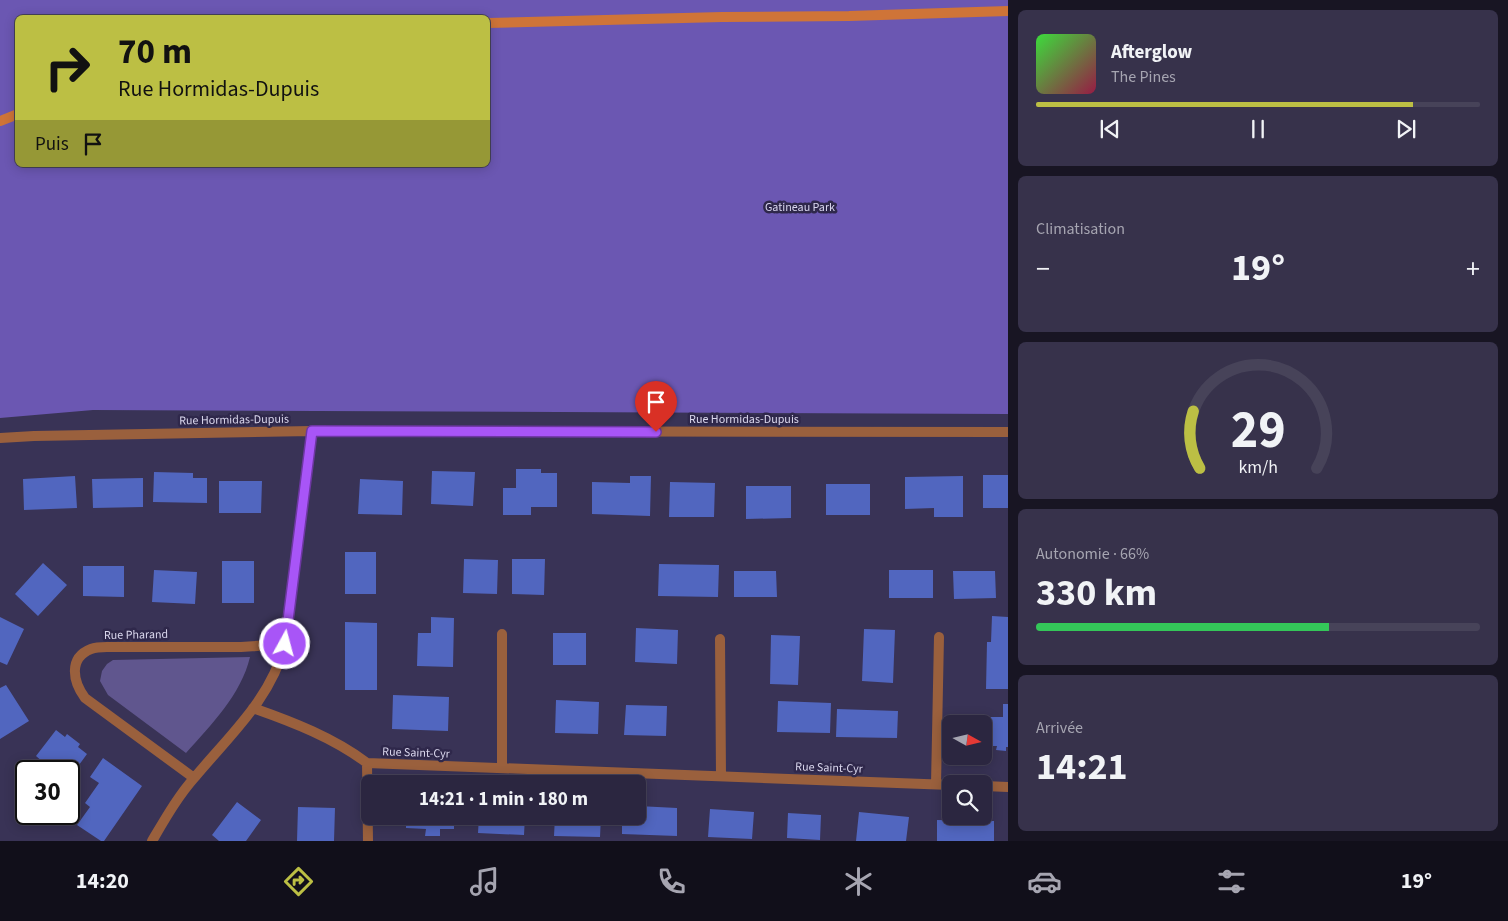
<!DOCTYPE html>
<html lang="fr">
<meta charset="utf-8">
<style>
:root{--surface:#2b2640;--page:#37324b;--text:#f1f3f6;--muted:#a6a5b1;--line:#474359;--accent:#bcbf44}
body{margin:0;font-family:"Source Sans 3",sans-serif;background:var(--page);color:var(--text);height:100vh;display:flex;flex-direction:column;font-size:19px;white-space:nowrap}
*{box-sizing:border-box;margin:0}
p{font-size:16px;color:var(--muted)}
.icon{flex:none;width:28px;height:28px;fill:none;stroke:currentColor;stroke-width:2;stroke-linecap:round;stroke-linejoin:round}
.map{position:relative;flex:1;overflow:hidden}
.drawer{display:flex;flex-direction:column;gap:10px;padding:10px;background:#181523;width:500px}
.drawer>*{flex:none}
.hud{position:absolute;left:15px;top:15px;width:475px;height:152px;border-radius:8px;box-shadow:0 2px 12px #0003,0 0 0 1px var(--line);background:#bcbf44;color:#111;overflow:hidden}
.needle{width:32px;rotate:98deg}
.controls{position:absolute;left:942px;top:715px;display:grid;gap:10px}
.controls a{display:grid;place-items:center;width:50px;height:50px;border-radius:8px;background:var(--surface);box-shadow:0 2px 12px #0003,0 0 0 1px var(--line);font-size:25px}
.speed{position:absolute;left:15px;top:760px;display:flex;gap:10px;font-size:25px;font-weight:700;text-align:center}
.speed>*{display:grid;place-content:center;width:65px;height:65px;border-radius:50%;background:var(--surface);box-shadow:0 2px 12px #0003,0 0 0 1px var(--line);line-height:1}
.speed .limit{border:2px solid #111;border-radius:8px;background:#fff;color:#111}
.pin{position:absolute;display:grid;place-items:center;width:42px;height:42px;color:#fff;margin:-51px -21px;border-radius:50% 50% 50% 0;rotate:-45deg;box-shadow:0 0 5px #0007}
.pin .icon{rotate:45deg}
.me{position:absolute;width:55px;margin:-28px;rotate:7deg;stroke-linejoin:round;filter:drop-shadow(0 0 4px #0008)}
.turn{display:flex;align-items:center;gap:18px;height:105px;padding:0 20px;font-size:22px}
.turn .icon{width:65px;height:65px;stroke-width:2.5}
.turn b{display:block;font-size:35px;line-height:42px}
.then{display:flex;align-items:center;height:48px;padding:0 20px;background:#0003;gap:10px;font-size:19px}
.big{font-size:38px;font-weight:700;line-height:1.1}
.drawer .card{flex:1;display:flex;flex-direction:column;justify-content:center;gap:8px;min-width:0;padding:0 18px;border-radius:8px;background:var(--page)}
.drawer .dial{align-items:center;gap:0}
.dial svg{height:130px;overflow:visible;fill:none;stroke:var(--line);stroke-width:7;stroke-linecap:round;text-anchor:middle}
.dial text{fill:var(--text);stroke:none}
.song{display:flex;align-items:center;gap:15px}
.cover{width:60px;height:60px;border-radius:8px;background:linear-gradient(135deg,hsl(120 70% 55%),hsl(340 70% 35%))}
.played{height:5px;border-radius:2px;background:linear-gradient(90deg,var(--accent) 85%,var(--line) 85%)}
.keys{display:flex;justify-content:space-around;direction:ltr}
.heat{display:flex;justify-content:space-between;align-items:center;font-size:28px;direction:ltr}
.charge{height:8px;border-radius:4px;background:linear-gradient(90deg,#34c759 66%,var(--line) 0)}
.trip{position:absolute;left:361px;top:775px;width:285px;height:50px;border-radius:8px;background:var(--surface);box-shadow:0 2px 12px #0003,0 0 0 1px var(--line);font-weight:700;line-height:50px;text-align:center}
.menu{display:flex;height:80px;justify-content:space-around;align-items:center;background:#110f1a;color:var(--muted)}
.menu .icon{width:35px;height:35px}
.menu .selected{color:var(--accent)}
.menu b{font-size:22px;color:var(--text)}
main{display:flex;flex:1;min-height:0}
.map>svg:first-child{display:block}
.green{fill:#60568e}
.forest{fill:#6b57b2;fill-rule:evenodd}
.building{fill:#5166bf}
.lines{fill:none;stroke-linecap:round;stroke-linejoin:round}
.street{stroke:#9a603d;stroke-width:10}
.secondary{stroke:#cf7438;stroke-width:10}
.route-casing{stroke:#6d37a1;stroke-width:12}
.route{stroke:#a855f7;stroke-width:9}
.labels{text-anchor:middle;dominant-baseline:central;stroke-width:5;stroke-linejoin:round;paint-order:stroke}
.park-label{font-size:12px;fill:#d9d6ef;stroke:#2f284b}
.street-label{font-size:12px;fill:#dbd8ee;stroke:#2f284b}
</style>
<main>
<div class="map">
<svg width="1008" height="841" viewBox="0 0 1008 841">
<rect width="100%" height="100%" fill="#393356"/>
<path class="green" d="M250,657C241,695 211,725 186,753L108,695L100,681L102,671L107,664L113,660Z"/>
<path class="forest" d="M0,0H1008V414L93,410L0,418ZM18,18H488V165H18Z"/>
<path class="building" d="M516,469H541V473H557V507H531V515H503V488H516Z
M432,471L475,472L473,506L431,504Z
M154,472L193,473V478H207V503L153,502Z
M983,475H1008V508H983Z
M75,476L77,508L24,510L23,479Z
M630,476H651L650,516L592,514V482L630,483Z
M963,476V517H934V508L905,509V477Z
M143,478V507L93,508L92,479Z
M360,479L403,481L402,515L358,514Z
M219,481H262L261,513H219Z
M670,482L715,483L714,517H669Z
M826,484H870V515H826Z
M746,486H791V518L746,519Z
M345,552H376V594H345Z
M464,559L498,560L497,594L463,593Z
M512,559H545L544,595L512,594Z
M222,561H254V603H222Z
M43,563L67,585L38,616L15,594Z
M659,564L719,565L718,597L658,596Z
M83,566H124V597L83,596Z
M154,570L197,572L195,604L152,602Z
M889,570H933V598H889Z
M734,571H776L777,597H734Z
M953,571H995L996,598L954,599Z
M992,616L1008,617V689H986L987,642H991Z
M0,617L24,629L7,665L0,662Z
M431,617L454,618L453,667L417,666L418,633H431Z
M345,622L377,623V690H345Z
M636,628L678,630L677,664L635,662Z
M864,629L895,630L893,683L862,681Z
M553,633H586V665H553Z
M771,635L800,636L798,685L770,684Z
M6,685L29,721L0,739V688Z
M393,695L449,697L448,731L392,729Z
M556,700L599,702L598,734L555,733Z
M778,701L831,703L830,733L777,732Z
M1003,704H1008V747H1006V751L996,750L997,746H987V717H1003Z
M626,705L667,706L666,736L624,735Z
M837,709L898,711L897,738L836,737Z
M56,730L65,737L67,734L80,744L78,747L87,754L71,776L75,780L69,789V771H48L50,768L36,756Z
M103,758L142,786L104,841H101L77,825L90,807L85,803L99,783L90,777Z
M237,802L261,820L246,841H219L212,835Z
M638,806L677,808V836L622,834V816H638Z
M298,807L335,808L334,841H297Z
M710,809L754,812L752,839L708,837Z
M859,812L909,817L906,841H856Z
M788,813L821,815L820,840L787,838Z
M406,816H454V829H440V836H425L426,829L406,828Z
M479,816H525L524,835L478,833Z
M555,816H601L600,837L554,836Z
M937,820L994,821V841H937Z"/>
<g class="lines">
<path class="street" d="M0,438L34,436L312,431L1008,432
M720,639L721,776
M253,708C293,722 334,738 367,763L951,785
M367,763L368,841
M502,768V634
M194,778L85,698C73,682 68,658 91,649C96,647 102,647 107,647H241L285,644
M936,784L939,637
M984,786L1008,787
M152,841C165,819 178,796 195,777C230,735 271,699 285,644L312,431"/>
<path class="secondary" d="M488,23L722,17L849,16L1008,11
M0,121L18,114"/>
</g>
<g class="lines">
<defs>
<path id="route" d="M285,644L312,431L656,432"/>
</defs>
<use href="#route" class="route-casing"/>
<use href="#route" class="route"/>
</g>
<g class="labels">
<g class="park-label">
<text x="800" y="207">Gatineau Park</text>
</g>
<g class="street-label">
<text x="744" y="419">Rue Hormidas-Dupuis</text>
<text transform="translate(234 420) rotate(-1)">Rue Hormidas-Dupuis</text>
<text transform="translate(136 635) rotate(-1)">Rue Pharand</text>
<text transform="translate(416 753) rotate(2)">Rue Saint-Cyr</text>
<text transform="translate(829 768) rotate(2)">Rue Saint-Cyr</text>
</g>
</g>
</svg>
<div class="controls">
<a><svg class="needle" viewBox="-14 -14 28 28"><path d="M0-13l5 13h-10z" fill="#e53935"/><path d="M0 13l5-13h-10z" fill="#a6a5b1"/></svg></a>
<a><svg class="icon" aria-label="search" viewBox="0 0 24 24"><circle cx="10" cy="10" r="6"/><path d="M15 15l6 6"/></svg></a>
</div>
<div class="speed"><div class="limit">30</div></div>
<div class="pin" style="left:656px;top:432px;background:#d93025"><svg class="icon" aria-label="arrive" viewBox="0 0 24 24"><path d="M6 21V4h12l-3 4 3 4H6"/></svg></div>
<svg class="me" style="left:285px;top:644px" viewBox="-20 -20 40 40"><circle r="17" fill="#a855f7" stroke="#fff" stroke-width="3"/><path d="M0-11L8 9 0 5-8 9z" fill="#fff"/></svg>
<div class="trip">14:21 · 1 min · 180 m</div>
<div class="hud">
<div class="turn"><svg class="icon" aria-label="right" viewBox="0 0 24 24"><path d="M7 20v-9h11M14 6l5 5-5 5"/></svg><div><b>70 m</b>Rue Hormidas-Dupuis</div></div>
<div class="then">Puis<svg class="icon" aria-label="arrive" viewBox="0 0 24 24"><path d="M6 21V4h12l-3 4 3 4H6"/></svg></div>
</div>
</div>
<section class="drawer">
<div class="card">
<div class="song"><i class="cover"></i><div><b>Afterglow</b><p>The Pines</p></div></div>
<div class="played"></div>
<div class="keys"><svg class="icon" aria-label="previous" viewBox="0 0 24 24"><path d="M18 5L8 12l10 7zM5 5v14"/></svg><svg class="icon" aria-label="pause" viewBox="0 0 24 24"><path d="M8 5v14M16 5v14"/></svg><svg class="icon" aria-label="next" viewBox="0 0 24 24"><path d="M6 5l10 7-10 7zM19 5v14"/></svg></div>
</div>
<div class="card"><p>Climatisation</p>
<div class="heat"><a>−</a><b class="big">19°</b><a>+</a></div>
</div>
<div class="card dial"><svg viewBox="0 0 100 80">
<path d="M14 69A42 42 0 1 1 86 69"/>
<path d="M14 69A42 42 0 0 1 10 34" stroke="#bcbf44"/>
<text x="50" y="56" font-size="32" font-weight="700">29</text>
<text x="50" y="72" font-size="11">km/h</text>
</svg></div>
<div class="card"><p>Autonomie · 66%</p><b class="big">330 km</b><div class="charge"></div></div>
<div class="card"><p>Arrivée</p><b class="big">14:21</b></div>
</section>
</main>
<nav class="menu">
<b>14:20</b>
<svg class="icon selected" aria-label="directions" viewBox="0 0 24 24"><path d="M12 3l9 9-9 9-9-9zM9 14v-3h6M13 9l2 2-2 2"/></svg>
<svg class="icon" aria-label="music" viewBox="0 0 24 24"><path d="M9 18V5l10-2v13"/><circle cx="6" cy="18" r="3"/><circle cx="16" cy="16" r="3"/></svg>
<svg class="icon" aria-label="phone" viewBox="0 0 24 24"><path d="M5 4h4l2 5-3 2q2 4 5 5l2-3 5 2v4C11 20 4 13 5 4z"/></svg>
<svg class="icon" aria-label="climate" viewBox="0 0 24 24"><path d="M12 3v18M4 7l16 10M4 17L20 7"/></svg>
<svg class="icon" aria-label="car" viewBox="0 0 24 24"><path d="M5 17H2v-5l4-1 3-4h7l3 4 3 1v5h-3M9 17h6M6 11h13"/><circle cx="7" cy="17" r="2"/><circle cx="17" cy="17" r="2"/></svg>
<svg class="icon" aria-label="filters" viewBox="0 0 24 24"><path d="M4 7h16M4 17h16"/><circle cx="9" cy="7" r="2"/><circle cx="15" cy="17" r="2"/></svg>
<b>19°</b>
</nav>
